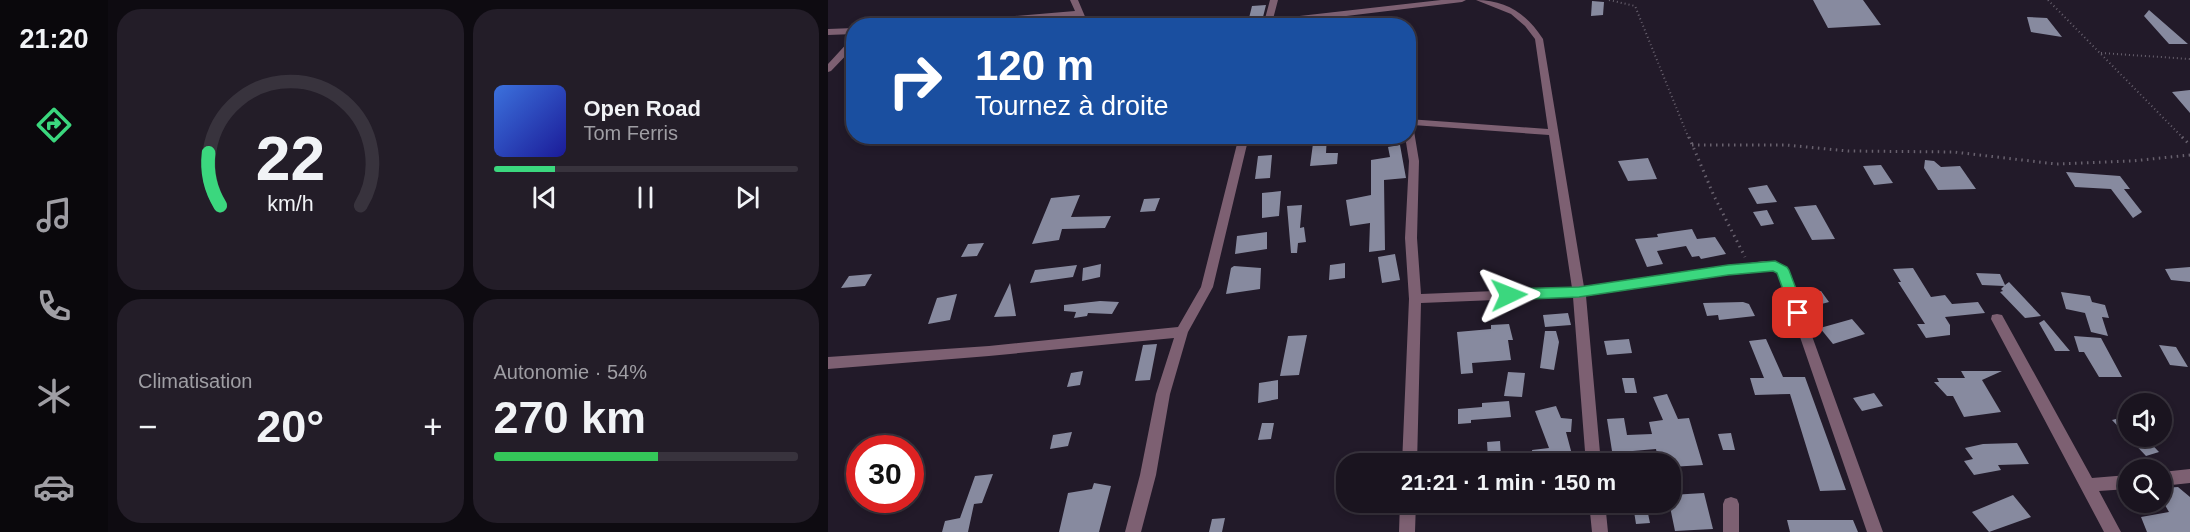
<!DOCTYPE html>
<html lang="fr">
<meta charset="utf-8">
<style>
:root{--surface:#1a141f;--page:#231d28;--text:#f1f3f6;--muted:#9f9ea4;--line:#38333d;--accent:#3bd77e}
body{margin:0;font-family:Helvetica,sans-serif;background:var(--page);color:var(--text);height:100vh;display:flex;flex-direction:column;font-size:22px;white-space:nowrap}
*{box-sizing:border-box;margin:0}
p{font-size:20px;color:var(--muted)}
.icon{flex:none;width:33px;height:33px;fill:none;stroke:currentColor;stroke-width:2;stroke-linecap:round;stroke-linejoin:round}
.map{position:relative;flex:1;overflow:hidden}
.sheet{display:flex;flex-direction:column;gap:9px;padding:9px;background:#0e0b11;width:720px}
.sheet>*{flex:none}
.banner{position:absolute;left:18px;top:18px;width:570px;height:126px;border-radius:24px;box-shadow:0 3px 9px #0003,0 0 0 2px var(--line);background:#1a4fa0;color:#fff;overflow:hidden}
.fabs{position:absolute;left:1290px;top:393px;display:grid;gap:12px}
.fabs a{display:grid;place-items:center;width:54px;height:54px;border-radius:50%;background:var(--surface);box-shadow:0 3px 9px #0003,0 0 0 2px var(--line);font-size:30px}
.speed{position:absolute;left:18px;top:435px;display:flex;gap:12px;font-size:30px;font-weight:700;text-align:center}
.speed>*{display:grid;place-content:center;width:78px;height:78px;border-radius:50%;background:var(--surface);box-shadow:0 3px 9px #0003,0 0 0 2px var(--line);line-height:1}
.speed .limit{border:9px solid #d22;background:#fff;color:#111}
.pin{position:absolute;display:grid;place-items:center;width:51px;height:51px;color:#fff;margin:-26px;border-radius:12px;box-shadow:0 3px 9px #0006}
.me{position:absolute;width:66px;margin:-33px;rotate:88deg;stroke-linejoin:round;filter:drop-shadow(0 0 4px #0008)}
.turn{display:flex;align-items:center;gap:21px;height:126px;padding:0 30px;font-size:27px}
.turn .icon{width:78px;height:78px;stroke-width:2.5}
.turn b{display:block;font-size:42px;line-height:51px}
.big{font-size:45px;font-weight:700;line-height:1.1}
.sheet .widget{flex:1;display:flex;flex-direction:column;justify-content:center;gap:9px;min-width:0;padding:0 21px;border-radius:24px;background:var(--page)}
.sheet .dial{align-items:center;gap:0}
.dial svg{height:156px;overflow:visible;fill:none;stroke:var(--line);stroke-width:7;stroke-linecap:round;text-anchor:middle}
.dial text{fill:var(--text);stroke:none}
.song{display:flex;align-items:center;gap:18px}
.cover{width:72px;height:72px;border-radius:9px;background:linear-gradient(135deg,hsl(220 70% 55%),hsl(240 70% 35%))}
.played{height:6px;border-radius:3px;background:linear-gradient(90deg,var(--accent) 20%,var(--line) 20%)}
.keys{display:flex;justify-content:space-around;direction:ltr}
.heat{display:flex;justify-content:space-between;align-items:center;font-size:33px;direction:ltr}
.charge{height:9px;border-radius:4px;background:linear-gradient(90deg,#34c759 54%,var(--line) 0)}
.sheet .tiles{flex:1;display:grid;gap:9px;grid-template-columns:repeat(2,1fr)}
.trip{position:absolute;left:508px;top:453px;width:345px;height:60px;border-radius:24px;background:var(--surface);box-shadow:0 3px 9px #0003,0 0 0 2px var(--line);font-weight:700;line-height:60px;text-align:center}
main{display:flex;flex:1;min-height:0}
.tabs{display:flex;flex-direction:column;width:108px;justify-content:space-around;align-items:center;background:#0a080c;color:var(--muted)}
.tabs .icon{width:42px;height:42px}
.tabs .selected{color:var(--accent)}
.tabs b{font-size:27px;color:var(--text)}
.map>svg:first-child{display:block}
.building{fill:#878a9f}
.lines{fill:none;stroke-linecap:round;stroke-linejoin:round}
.path-far1{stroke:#68616e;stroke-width:2;stroke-dasharray:1 3;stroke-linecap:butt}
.path{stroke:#68616e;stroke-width:3;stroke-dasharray:1.5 4.5;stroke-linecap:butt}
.minor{fill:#7d6072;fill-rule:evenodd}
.route{fill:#3bd77e;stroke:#268c52;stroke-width:1.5}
</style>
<main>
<nav class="tabs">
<b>21:20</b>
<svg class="icon selected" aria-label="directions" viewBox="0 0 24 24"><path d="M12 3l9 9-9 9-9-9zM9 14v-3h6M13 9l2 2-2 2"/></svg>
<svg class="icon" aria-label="music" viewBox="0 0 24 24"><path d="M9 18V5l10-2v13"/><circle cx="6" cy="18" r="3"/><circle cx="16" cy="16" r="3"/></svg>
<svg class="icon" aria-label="phone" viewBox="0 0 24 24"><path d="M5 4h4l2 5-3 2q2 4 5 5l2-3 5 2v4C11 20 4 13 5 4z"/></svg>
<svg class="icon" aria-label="climate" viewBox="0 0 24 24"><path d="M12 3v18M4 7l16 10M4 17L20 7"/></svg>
<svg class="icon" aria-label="car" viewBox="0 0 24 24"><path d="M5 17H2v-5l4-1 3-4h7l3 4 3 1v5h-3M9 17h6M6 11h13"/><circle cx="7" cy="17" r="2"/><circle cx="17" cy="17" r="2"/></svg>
</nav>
<section class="sheet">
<div class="tiles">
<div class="widget dial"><svg viewBox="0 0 100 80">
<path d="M14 69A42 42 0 1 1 86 69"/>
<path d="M14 69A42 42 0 0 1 8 42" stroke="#3bd77e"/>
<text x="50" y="56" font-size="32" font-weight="700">22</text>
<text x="50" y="72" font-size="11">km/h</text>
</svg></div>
<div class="widget">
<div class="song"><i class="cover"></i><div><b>Open Road</b><p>Tom Ferris</p></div></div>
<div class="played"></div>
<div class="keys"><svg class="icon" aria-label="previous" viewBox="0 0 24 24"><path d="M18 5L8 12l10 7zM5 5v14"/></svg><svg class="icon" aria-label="pause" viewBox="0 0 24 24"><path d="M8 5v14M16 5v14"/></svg><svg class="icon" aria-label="next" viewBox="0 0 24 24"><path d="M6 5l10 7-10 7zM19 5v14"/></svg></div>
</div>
<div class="widget"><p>Climatisation</p>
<div class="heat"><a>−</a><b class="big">20°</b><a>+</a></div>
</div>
<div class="widget"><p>Autonomie · 54%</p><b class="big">270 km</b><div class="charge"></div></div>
</div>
</section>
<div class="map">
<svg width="1362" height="532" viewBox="0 0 1362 532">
<rect width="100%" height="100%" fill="#221a29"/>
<path class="building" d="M985,0H1035L1053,25L1000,28Z
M764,1L776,2L775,15L763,16Z
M438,5L434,21L420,22L424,6Z
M1321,10L1360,44H1341L1316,16Z
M1199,17L1219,18L1234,37L1203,32Z
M1362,90V113L1344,92Z
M486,136H499L498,153H510L509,164L482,166Z
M572,145L578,178L556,180L557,250L541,252L542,223L522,226L518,200L543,195V160L562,157L560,147Z
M444,155L442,178L427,179L430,156Z
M820,158L829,179L800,181L790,161Z
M1097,160L1106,161L1113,167L1132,166L1148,189L1110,190L1096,168Z
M1053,165L1065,183L1046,185L1035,166Z
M1238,172L1292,176L1302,189H1296L1314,212L1305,218L1283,189L1247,187Z
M939,185L949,202L929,204L920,188Z
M453,191L451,216L434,218V193Z
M252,195L243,217L283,216L277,228L234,229L231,240L204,244L223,198Z
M332,198L327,211L312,212L316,199Z
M474,205L472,228L476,227L478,242L470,243L469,253H463L459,206Z
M988,205L1007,239L984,240L966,207Z
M939,210L946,224L933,226L925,212Z
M864,229L869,239L887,237L898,254L873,259L871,256L864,257L858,246L829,251L835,264L819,267L807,239L830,237L829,234Z
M439,232V249L407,254L409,236Z
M156,243L149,256L133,257L140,244Z
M567,254L572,280L554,283L550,257Z
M517,263V278L501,280L502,265Z
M273,264L272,277L254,281L255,268Z
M249,265L245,277L202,283L207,270Z
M406,266L433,268L432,289L398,294L403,268Z
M1362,267V282L1343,280L1337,269Z
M1085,268L1103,297L1117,295L1124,304L1150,302L1157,313L1117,317L1122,325V335L1098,338L1089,324H1097L1070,282H1073L1065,269Z
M1148,273L1172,274L1177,285L1181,282L1213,316L1197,318L1172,292L1175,291L1173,289L1176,286L1154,285Z
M44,274L37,286L13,288L21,276Z
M182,283L188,316L166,317Z
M993,291L1001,302L986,306L978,295Z
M1233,292L1262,296L1264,302L1277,305L1281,318L1274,317L1280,336L1263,332L1257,313L1238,309Z
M129,294L122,320L100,324L109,298Z
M272,301L291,302L284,314L260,313L259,316L246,318L248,312L236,311V305Z
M915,302L921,304L927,316L891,320L890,315L879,316L875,303Z
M740,313L743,325L717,327L715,315Z
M1024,319L1037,334L1005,344L992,328Z
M1216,320L1242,351H1227L1211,323Z
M681,324L685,340H680L683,360L644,363L645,373L633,374L629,332L663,329V325Z
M717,331H728L731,342L726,370L712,368Z
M479,335L471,375L452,376L460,336Z
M1246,336L1273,338L1294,377H1271L1256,352H1251Z
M801,339L804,353L779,355L776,341Z
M938,339L955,377H977L1018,490L992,491L962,394L927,395L922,378H936L921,341Z
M329,344L322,380L307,381L315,345Z
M1331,345L1348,347L1360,367L1342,365Z
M255,371L252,385L239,387L243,373Z
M1133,371H1174L1154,380L1173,412L1136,417L1125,396H1119L1106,382H1111L1109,378H1137Z
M680,372L697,373L694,397L676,396Z
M794,378H806L809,393H797Z
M450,380V399L430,403L431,383Z
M1046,393L1055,406L1034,411L1025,398Z
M839,394L850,419L861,418L875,465L843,467V464H831L828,449L793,452L795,464H782L780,451H784L779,419L796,418L799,435L824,434L821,422L835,420L825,397Z
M681,401L683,417L643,420V423L630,424V409L654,407V403Z
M728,406L733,418L744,419L743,432H738L746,462L706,464L704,450L721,448L707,411Z
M1300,416V436H1316L1331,452L1318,456L1284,420Z
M434,423H446L443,439L430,440Z
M244,432L240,446L222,449L225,435Z
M903,433L907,450H895L890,434Z
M672,441L673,457L660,458L659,442Z
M1189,443L1201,464L1170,465L1173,470L1146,475L1136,461L1145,459L1137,448L1155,444Z
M165,474L154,503L146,504L140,532H114L117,521L132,518L147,476Z
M266,483L283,486L271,532H231L240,493L264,489Z
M1350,487L1362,497V532H1319L1313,517L1341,512L1334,500V488Z
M876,493L885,529L847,531L841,502L843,495Z
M1185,495L1203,517L1161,532L1144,512Z
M818,504L822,523L808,524L805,505Z
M397,518L394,532H381L384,519Z
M959,520H1025L1030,532H962Z"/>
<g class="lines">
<path class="path-far1" d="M781,0L807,6L861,139
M1220,0L1356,139
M1273,53L1362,59"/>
<path class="path" d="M861,137L886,196L917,257
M1354,137L1362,145
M864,145H958L1020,151L1126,152L1228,164L1304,161L1362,155"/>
<path class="minor" d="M242,0H250L261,26H253L249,16L136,26H98L102,23L247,11Z
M442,0H450L445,19L613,0H638L634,2L435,26Z
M648,0C678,0 699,14 715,39L756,287L936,261L947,262L959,267L1055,532H1039L950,273L936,269L758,296L773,464H758L745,297L593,303L589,464H574L581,299L577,238L581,161L577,136H580V119L720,129L707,39L697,26L683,14ZM585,125L721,135L744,288L593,294L589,238L591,161Z
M26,28V34L0,35V29Z
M23,39H26V47L3,71L0,72V64Z
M411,136H421L385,287L360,332L342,394L328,475L313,532H297L312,475L328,394L346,338L161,356L0,369V357L161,346L350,327L373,287Z
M1169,314L1174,315L1264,478L1300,475V489L1271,491L1293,532H1276L1163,319L1164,315Z
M1362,469V483L1334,486V472Z
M903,497L909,499L911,504V532H895V504L897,499Z
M572,502H588L587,532H571Z
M761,502H777L780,532H764Z"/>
</g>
<path class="route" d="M947,261L959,267L961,270L977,313L975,317H965L949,273L945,271L900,275L751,297L681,300L674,295L681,289L751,287L900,265Z"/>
</svg>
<div class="fabs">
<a><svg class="icon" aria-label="sound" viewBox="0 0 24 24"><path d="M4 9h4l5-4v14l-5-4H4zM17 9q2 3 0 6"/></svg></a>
<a><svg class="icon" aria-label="search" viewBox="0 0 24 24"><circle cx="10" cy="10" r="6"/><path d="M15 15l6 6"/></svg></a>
</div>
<div class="speed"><div class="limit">30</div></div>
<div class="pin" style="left:970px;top:313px;background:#d93025"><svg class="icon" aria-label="arrive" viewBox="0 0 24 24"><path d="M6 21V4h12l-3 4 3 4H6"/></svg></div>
<svg class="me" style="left:681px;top:295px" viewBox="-20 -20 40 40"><path d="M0-17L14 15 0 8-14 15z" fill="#3bd77e" stroke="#fff" stroke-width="4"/></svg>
<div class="trip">21:21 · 1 min · 150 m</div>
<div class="banner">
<div class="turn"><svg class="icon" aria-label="right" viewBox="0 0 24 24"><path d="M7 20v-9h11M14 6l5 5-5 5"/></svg><div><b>120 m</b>Tournez à droite</div></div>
</div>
</div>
</main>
